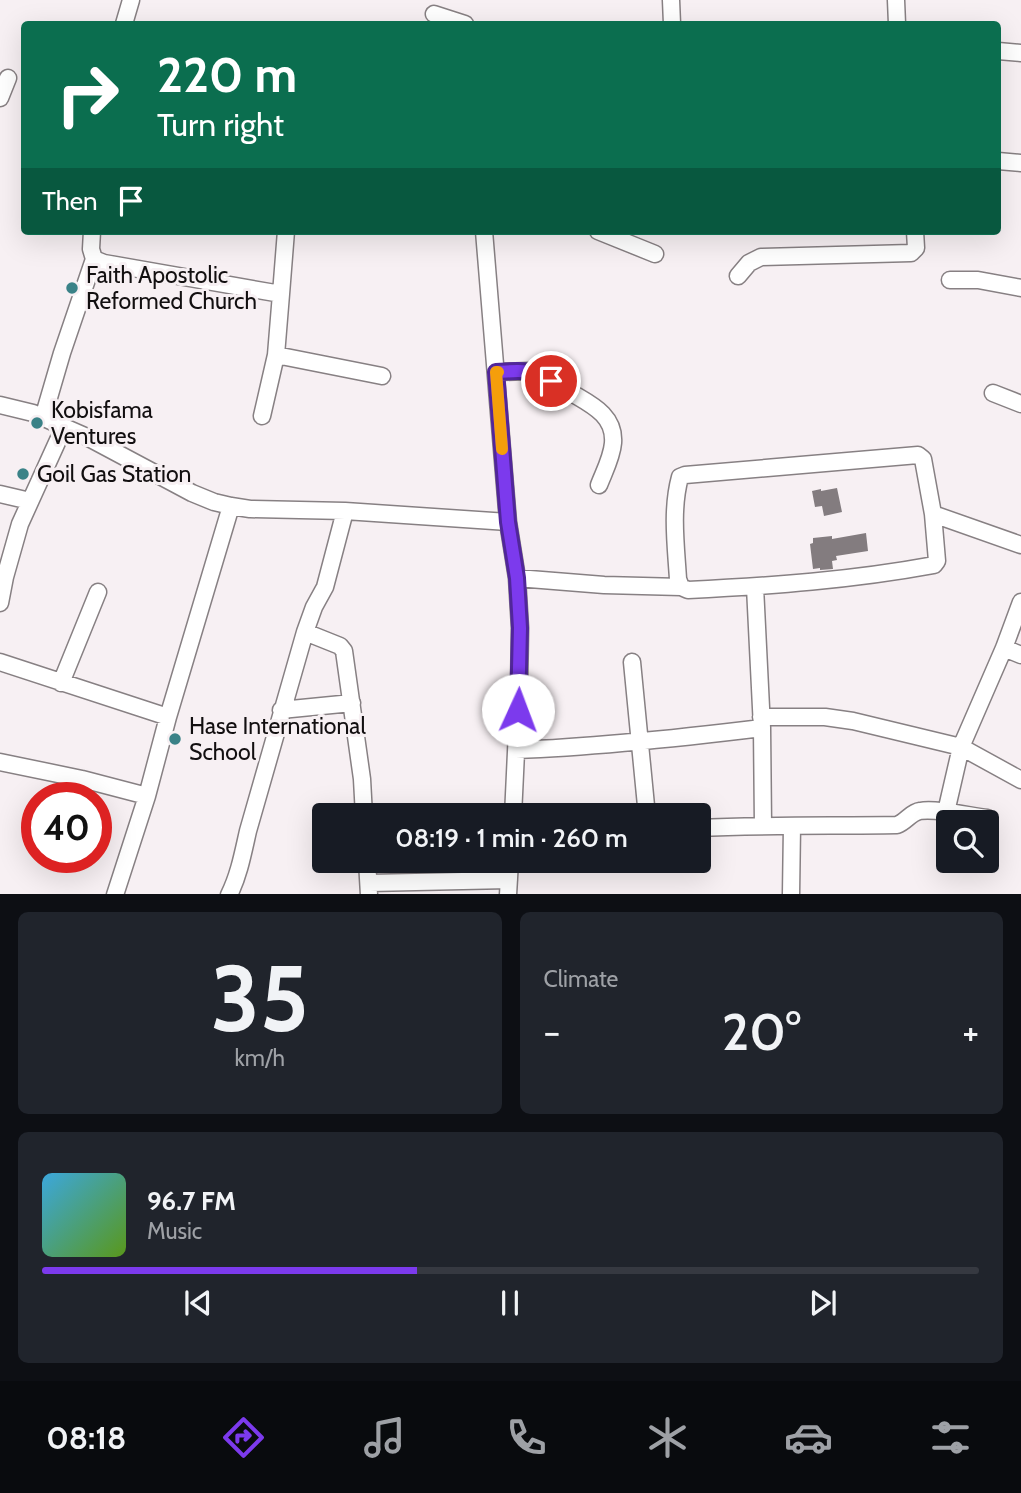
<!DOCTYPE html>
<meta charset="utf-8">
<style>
:root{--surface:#171b24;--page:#20242c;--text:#f1f3f6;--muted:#9ea1a6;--line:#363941;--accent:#7c3aed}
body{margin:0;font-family:Cabin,sans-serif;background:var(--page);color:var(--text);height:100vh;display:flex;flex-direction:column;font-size:26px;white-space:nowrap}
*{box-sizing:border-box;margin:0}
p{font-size:23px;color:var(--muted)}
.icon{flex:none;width:38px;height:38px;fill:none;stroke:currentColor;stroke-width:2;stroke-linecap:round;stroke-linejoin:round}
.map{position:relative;height:894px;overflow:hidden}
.side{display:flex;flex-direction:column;gap:18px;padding:18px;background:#0d0f14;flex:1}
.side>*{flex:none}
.hud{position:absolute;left:21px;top:21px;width:980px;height:214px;border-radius:7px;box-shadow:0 7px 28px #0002;background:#0b6e4f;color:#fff;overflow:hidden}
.fabs{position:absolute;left:936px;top:810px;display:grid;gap:14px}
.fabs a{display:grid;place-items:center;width:63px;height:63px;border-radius:7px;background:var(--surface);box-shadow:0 7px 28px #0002;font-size:35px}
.speed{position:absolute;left:21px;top:782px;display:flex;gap:14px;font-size:35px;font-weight:700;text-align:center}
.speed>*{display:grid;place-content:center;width:91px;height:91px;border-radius:50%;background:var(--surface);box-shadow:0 7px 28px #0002;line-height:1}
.speed .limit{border:10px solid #d22;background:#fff;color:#111}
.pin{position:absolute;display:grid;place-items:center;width:60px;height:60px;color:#fff;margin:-30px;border:4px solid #fff;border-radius:50%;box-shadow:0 2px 7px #0007}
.me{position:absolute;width:77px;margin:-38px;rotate:2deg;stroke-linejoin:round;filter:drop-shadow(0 0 5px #0008)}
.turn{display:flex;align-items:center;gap:24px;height:147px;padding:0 21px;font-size:32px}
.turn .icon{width:91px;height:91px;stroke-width:2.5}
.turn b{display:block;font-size:49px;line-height:60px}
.then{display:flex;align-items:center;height:66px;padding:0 21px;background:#0003;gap:14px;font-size:26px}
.big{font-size:52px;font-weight:600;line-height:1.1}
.side .tile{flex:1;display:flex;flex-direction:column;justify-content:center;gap:10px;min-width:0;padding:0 24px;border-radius:10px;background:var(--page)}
.side .dial{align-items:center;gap:0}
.dial b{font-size:91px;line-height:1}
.song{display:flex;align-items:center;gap:21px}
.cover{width:84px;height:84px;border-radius:10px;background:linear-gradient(135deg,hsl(200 70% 55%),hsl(90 70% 35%))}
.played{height:7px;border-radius:4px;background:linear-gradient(90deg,var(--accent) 40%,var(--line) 40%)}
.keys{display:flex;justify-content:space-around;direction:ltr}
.heat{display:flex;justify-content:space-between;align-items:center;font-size:38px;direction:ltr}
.side .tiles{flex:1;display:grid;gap:18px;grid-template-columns:1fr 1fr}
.tile:last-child{grid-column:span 2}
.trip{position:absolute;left:312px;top:803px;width:399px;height:70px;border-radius:7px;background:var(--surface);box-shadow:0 7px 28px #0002;font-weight:600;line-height:70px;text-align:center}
.menu{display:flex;height:112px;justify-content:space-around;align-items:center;background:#090b0e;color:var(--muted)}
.menu .icon{width:49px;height:49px}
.menu .selected{color:var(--accent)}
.menu b{font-size:32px;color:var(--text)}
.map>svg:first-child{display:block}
.building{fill:#837c7f}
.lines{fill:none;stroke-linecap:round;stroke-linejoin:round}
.minor-casing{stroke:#878083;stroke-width:19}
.minor{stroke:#fff;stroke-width:16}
.route-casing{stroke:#51269a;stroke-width:18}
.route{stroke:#7c3aed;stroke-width:12}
.slow{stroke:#f59e0b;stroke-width:12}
.poi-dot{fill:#3a8287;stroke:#f7f0f3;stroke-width:2.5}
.labels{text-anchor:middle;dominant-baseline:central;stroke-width:6;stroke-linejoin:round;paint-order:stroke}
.poi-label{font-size:23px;fill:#120f10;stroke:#f7f0f3;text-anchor:start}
</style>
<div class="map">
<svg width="1021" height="895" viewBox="0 0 1021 895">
<rect width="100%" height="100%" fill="#f7f0f3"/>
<path class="building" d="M837,488L842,512L824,516L822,506L815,507L812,491L821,489V491Z
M866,533L868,551L836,556L837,560L832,561L833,569L820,570V568L813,569L810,544L813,543V538L832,536V539Z"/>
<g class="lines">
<defs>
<path id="minor" d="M671,0L672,24
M896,0L897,24
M434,14L465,24
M124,24L131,0
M998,51L1021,53
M0,98L8,78
M998,161L1021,163
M92,231L91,249L94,259L104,263L281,294L276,355L262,416
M484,231L508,522L517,578L520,628L519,688L513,816
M598,231L655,254
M738,276L749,263L761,257L911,253L916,248L915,231
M950,280H978L1021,288
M281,294L286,231
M276,355L382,376
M496,372L530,371L536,373C549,380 562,388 575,395C594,406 615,417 613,443C612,457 604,472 599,485
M993,393L1021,404
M0,405L33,413L64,427L87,437L192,493L214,502L231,506L250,509L345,511L508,522
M43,418L62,353L94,259
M0,494L30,501
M933,514L923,459L918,455L685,475L680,477C671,510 676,546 678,579L681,587L688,590C771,586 853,580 934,565L937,561L933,514L1021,545
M517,578L604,585L681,587
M755,587L762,728L763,825
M0,603L5,577L20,524L64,427
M305,632L340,646L344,651L362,779L364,816
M1004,648L1021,655
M0,662L168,717
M632,662L647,816
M61,683L98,592
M281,710L352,703
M761,717H825L853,721L961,747L1021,780
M516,750C599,747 680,738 762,728
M0,762L82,779L147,796
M946,812L961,747L1004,648L1021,602
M698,828C765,825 831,826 897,825C906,822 911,812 920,811C936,808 970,816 987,818
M367,861L369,895
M369,883L509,880
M115,895L147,796L168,717L231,506
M229,895C239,875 243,853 248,831L305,632L314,607L325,587L345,511
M508,895L510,861
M791,895L792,826"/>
</defs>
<use href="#minor" class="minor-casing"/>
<use href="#minor" class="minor"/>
</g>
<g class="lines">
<defs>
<path id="route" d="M518,710L520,628L517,578L508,522L496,372C521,371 528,368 551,381"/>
</defs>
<use href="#route" class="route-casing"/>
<use href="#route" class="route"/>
<path class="slow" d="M498,372H496L502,449"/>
</g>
<g class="poi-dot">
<circle cx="72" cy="288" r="7"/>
<circle cx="37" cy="423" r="7"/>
<circle cx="23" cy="474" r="7"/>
<circle cx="175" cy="739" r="7"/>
</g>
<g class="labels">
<g class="poi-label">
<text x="86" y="275">Faith Apostolic<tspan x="86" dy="26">Reformed Church</tspan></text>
<text x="51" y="410">Kobisfama<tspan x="51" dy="26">Ventures</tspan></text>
<text x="37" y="474">Goil Gas Station</text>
<text x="189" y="726">Hase International<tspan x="189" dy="26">School</tspan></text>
</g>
</g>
</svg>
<div class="fabs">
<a><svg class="icon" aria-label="search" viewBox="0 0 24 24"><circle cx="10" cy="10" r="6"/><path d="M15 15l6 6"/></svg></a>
</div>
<div class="speed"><div class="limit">40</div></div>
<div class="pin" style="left:551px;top:381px;background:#d93025"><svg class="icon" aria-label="arrive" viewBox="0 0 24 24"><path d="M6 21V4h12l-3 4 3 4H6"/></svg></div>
<svg class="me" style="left:518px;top:710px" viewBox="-20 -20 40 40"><circle r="19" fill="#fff"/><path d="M0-13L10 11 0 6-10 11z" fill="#7c3aed"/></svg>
<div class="trip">08:19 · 1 min · 260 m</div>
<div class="hud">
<div class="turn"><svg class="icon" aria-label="right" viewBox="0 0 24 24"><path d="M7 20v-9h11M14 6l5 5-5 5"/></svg><div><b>220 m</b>Turn right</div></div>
<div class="then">Then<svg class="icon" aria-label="arrive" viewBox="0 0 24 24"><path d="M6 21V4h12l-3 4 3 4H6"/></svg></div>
</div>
</div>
<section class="side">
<div class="tiles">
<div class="tile dial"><b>35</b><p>km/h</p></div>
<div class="tile"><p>Climate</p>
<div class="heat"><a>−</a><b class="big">20°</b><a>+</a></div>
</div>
<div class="tile">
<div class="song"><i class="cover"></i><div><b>96.7 FM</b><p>Music</p></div></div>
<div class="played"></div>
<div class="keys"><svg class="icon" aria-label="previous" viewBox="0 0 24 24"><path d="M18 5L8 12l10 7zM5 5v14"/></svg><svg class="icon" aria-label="pause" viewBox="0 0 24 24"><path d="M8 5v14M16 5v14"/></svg><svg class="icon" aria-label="next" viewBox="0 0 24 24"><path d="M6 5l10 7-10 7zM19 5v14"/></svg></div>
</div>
</div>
</section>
<nav class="menu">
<b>08:18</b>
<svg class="icon selected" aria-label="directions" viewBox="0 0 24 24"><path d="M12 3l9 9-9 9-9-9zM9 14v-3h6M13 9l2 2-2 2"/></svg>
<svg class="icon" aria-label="music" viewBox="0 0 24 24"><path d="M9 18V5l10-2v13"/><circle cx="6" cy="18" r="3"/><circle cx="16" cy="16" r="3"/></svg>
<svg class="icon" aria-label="phone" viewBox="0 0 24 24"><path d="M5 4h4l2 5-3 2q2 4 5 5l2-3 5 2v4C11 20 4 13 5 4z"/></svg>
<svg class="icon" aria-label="climate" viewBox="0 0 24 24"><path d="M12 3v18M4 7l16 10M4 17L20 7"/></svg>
<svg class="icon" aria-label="car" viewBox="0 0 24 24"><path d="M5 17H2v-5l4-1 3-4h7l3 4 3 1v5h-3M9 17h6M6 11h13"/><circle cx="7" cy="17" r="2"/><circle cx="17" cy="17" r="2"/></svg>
<svg class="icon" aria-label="filters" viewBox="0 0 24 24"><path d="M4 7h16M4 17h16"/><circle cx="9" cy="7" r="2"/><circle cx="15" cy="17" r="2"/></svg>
</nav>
